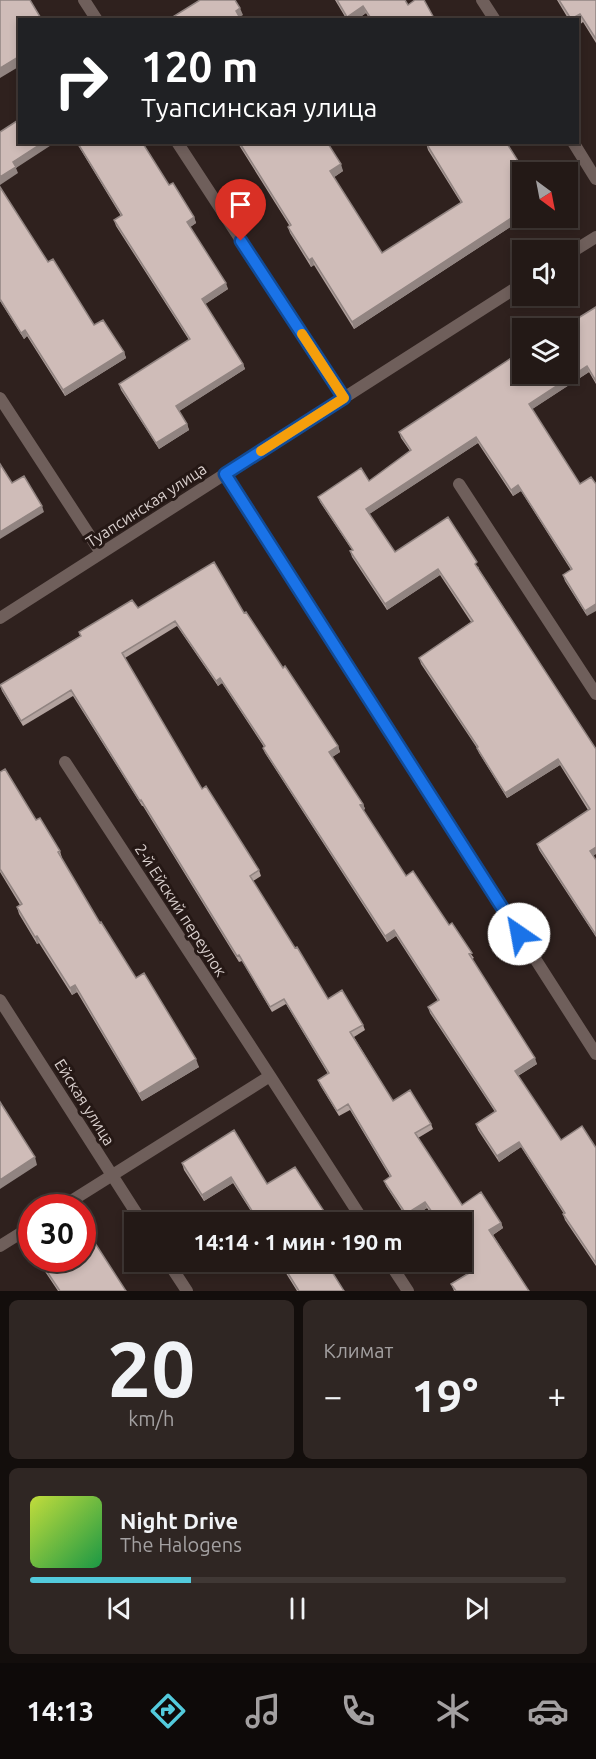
<!DOCTYPE html>
<html lang="ru">
<meta charset="utf-8">
<style>
:root{--surface:#231916;--page:#2f2623;--text:#f1f3f6;--muted:#a3a0a1;--line:#403835;--accent:#53cadc}
body{margin:0;font-family:Ubuntu,sans-serif;background:var(--page);color:var(--text);height:100vh;display:flex;flex-direction:column;font-size:22px;white-space:nowrap}
*{box-sizing:border-box;margin:0}
p{font-size:20px;color:var(--muted)}
.icon{flex:none;width:33px;height:33px;fill:none;stroke:currentColor;stroke-width:2;stroke-linecap:round;stroke-linejoin:round}
.map{position:relative;height:1291px;overflow:hidden}
.sheet{display:flex;flex-direction:column;gap:9px;padding:9px;background:#130e0c;flex:1}
.sheet>*{flex:none}
.hud{position:absolute;left:18px;top:18px;width:561px;height:126px;border-radius:0px;box-shadow:0 3px 9px #0003,0 0 0 2px var(--line);background:#202124;color:#fff;overflow:hidden}
.needle{width:39px;rotate:148deg}
.tools{position:absolute;left:512px;top:162px;display:grid;gap:12px}
.tools a{display:grid;place-items:center;width:66px;height:66px;border-radius:0px;background:var(--surface);box-shadow:0 3px 9px #0003,0 0 0 2px var(--line);font-size:30px}
.speed{position:absolute;left:18px;top:1194px;display:flex;gap:12px;font-size:30px;font-weight:700;text-align:center}
.speed>*{display:grid;place-content:center;width:78px;height:78px;border-radius:50%;background:var(--surface);box-shadow:0 3px 9px #0003,0 0 0 2px var(--line);line-height:1}
.speed .limit{border:9px solid #d22;background:#fff;color:#111}
.pin{position:absolute;display:grid;place-items:center;width:51px;height:51px;color:#fff;margin:-62px -26px;border-radius:50% 50% 50% 0;rotate:-45deg;box-shadow:0 0 6px #0007}
.pin .icon{rotate:45deg}
.me{position:absolute;width:66px;margin:-33px;rotate:327deg;stroke-linejoin:round;filter:drop-shadow(0 0 4px #0008)}
.turn{display:flex;align-items:center;gap:21px;height:126px;padding:0 24px;font-size:27px}
.turn .icon{width:78px;height:78px;stroke-width:2.5}
.turn b{display:block;font-size:42px;line-height:51px}
.big{font-size:45px;font-weight:600;line-height:1.1}
.sheet .tile{flex:1;display:flex;flex-direction:column;justify-content:center;gap:9px;min-width:0;padding:0 21px;border-radius:9px;background:var(--page)}
.sheet .dial{align-items:center;gap:0}
.dial b{font-size:78px;line-height:1}
.song{display:flex;align-items:center;gap:18px}
.cover{width:72px;height:72px;border-radius:9px;background:linear-gradient(135deg,hsl(70 70% 55%),hsl(140 70% 35%))}
.played{height:6px;border-radius:3px;background:linear-gradient(90deg,var(--accent) 30%,var(--line) 30%)}
.keys{display:flex;justify-content:space-around;direction:ltr}
.heat{display:flex;justify-content:space-between;align-items:center;font-size:33px;direction:ltr}
.sheet .tiles{flex:1;display:grid;gap:9px;grid-template-columns:1fr 1fr}
.tile:last-child{grid-column:span 2}
.trip{position:absolute;left:124px;top:1212px;width:348px;height:60px;border-radius:0px;background:var(--surface);box-shadow:0 3px 9px #0003,0 0 0 2px var(--line);font-weight:600;line-height:60px;text-align:center}
.tabs{display:flex;height:96px;justify-content:space-around;align-items:center;background:#0e0a09;color:var(--muted)}
.tabs .icon{width:42px;height:42px}
.tabs .selected{color:var(--accent)}
.tabs b{font-size:27px;color:var(--text)}
.map>svg:first-child{display:block}
.lines{fill:none;stroke-linecap:round;stroke-linejoin:round}
.minor{stroke:#6f5f5b;stroke-width:12}
.wall{fill:#b2a29e}
.shaded-wall{fill:#918481}
.building{fill:#cfbcb8;stroke:#918481;stroke-width:1.5}
.route-casing{stroke:#114b97;stroke-width:15}
.route{stroke:#1a73e8;stroke-width:10}
.slow{stroke:#f59e0b;stroke-width:10}
.labels{text-anchor:middle;dominant-baseline:central;stroke-width:6;stroke-linejoin:round;paint-order:stroke}
.street-label{font-size:16px;fill:#d9cfcd;stroke:#251815}
</style>
<div class="map">
<svg width="596" height="1291" viewBox="0 0 596 1291">
<rect width="100%" height="100%" fill="#2f211e"/>
<g class="lines">
<path class="minor" d="M84,0L97,20
M482,0L495,20
M177,142L344,398
M573,142L596,179
M567,255L596,237
M0,398L101,553
M225,474L596,1054
M459,484L596,694
M0,618L522,284
M0,1000L142,1222
M270,1076L364,1222
M60,1208L270,1076L65,762
M0,1246L32,1226
M168,1262L187,1291
M389,1262L408,1291"/>
</g>
<path class="wall" d="M335,0H405L408,5L435,20H370L366,13L356,20H347Z
M557,0H596V43L583,22L578,26V20H569Z
M76,142H142L169,185L194,217L196,223L190,227L228,289L205,304L243,364L245,369L179,411L187,424L189,430L159,449L121,390L119,384L189,340L116,226L114,220L121,216Z
M237,142H327L343,171L334,177L382,253L461,203L428,150L426,143L522,218H524L354,329L314,265L311,267L290,233L288,227L289,225Z
M0,187L48,262L94,325L124,352L126,358L65,396L27,336L24,339L0,301Z
M596,307V384L589,372L532,409L587,616L565,581L563,575L571,570L521,491L513,496L478,443L369,514L395,552L479,567L478,568L596,749L593,856L596,860V937L539,850L537,844L588,810L560,765L507,798L479,753L477,748L421,664L419,658L471,622L440,575L387,610L352,557L350,551L352,550L320,502L318,497L369,481L410,451L401,438L399,432L522,374Z
M138,608L244,613L338,746L340,752L332,757L363,804L365,809L363,810L406,876L449,925L474,958L472,959L537,1064L518,1076L561,1140L596,1148V1266L565,1220L563,1214H564L521,1147L499,1162L478,1130L476,1124L495,1112L430,1013L428,1007L438,1001L396,936L387,942L265,753L263,748L264,747L222,683L218,686L177,626L125,658L202,789L259,870L261,876L253,881L295,948L328,999L363,1025L365,1030L354,1037L393,1101L431,1124L433,1129L418,1138L462,1205L501,1223L503,1228L493,1235L529,1291H454L451,1284L470,1272L462,1261V1222H437L427,1208L408,1220L386,1186L384,1181L390,1177L350,1110L339,1116L320,1085L318,1080L328,1074L286,1004L272,1012L242,961L239,962L143,806H142L73,696L23,726L2,691L0,685L80,636L79,632Z
M0,772L60,851L62,858H61L100,923L136,978L199,1067L142,1101L77,992L72,995L39,943L37,944L19,914L17,907L20,905L0,872Z
M182,1163L267,1184L331,1222H258L233,1183L204,1201L184,1170Z
M38,1258H82L126,1291H58L40,1264Z
M279,1262H344L331,1270L344,1291H297Z"/>
<path class="shaded-wall" d="M363,6L366,13L356,20H348L347,17Z
M240,8L243,15L238,18L236,11Z
M20,56V66L0,78V68Z
M44,142H56L16,168L18,173L0,185V177L13,162Z
M341,164L343,171L333,178L330,171Z
M522,211V218H524L354,329L352,322Z
M194,217L196,223L189,228L187,222Z
M312,258L314,265L311,267L309,260Z
M226,283L228,289L204,305L202,299Z
M25,330L27,336L24,339L21,333Z
M124,352L126,358L65,396L63,390Z
M243,364L245,369L178,412L176,406Z
M587,366L589,372L531,410L529,404Z
M187,424L189,430L159,449L156,443Z
M476,437L478,443L368,515L366,509Z
M518,485L521,491L513,496L511,490Z
M42,506L44,512L0,539V532Z
M438,569L440,575L387,610L385,604Z
M596,604V611L587,616L585,611Z
M220,678L222,683L218,686L216,681Z
M338,746L340,752L331,758L329,752Z
M558,759L560,765L507,798L505,793Z
M363,804L365,809L362,811L360,805Z
M596,847V854L592,857L590,851Z
M394,930L396,936L387,942L385,936Z
M37,936L39,943L37,944L35,937Z
M75,985L77,992L72,995L70,988Z
M535,1058L537,1064L517,1076L515,1071Z
M196,1059L199,1067L142,1101L139,1094Z
M519,1142L521,1147L499,1162L497,1156Z
M35,1157L37,1165L0,1189V1180Z
M231,1177L233,1183L204,1201L202,1195Z
M425,1202L427,1208L408,1220L406,1214Z
M501,1223L503,1228L491,1236L489,1230Z
M332,1262H344L330,1271L327,1264Z"/>
<path class="building" d="M0,0H30L42,20H20V56L0,68Z
M200,0H235L240,8L236,11L241,20H172L171,18Z
M337,0H405L408,5L415,0H424L435,20H372L363,6L347,17Z
M559,0H596V39L580,14L571,19Z
M20,119V142H44L13,162L16,167L0,177V132Z
M77,142H142L169,185L173,183L194,217L187,222L226,283L202,299L243,364L176,406L187,424L156,443L119,384L190,339L114,220L122,215Z
M239,142H327L341,164L330,171L382,253L462,202L426,143L427,142H506L525,172H522V211L352,322L312,258L309,260L288,227L291,225Z
M0,187L48,262L53,259L94,325L103,320L124,352L63,390L25,330L21,333L0,299Z
M596,307V381L587,366L529,404L580,484L591,477L596,484V604L585,611L563,575L572,569L518,485L511,490L476,437L366,509L395,552L448,517L477,562L475,564L596,749V847L590,851L596,860V935L537,844L590,809L558,759L505,793L477,748L478,747L419,658L473,621L438,569L385,604L350,551L353,550L318,497L361,468L369,481L411,450L399,432L522,351V374H567V328H562Z
M0,464L12,483L24,476L42,506L0,532Z
M214,562L244,613L246,612L283,668L285,666L338,746L329,752L363,804L360,805L406,876L413,871L449,925L452,923L472,953L469,954L535,1058L515,1071L561,1140L582,1126L596,1148V1263L563,1214L565,1213L519,1142L497,1156L476,1124L496,1111L428,1007L439,1000L394,930L385,936L263,748L265,746L220,678L216,681L175,621L122,653L202,789L206,786L259,870L250,876L295,948L297,947L328,999L342,990L363,1025L350,1032L393,1101L410,1090L431,1124L415,1133L462,1205L481,1192L501,1223L489,1230L529,1291H456L451,1284L471,1272L462,1258V1222H439L425,1202L406,1214L384,1181L391,1176L348,1104L337,1111L318,1080L329,1073L284,999L270,1007L239,955L237,956L141,800L140,801L71,690L21,721L0,685L81,636L79,632L132,600L138,608Z
M5,769L36,820L40,818L60,851L58,852L100,923L101,922L136,978L144,973L196,1059L139,1094L75,985L70,988L37,936L35,937L17,907L22,904L0,869V772Z
M0,1102L35,1157L0,1180Z
M234,1130L267,1184L295,1167L331,1222H259L231,1177L202,1195L182,1163Z
M84,1226L126,1291H60L38,1258H82V1227Z
M281,1262H332L327,1264L344,1291H299Z"/>
<g class="lines">
<defs>
<path id="route" d="M241,241L344,398L225,474L519,934"/>
</defs>
<use href="#route" class="route-casing"/>
<use href="#route" class="route"/>
<path class="slow" d="M261,451L344,398L302,334"/>
</g>
<g class="labels">
<g class="street-label">
<text transform="translate(146 505) rotate(-33)">Туапсинская улица</text>
<text transform="translate(181 910) rotate(57)">2-й Ейский переулок</text>
<text transform="translate(85 1102) rotate(58)">Ейская улица</text>
</g>
</g>
</svg>
<div class="tools">
<a><svg class="needle" viewBox="-14 -14 28 28"><path d="M0-13l5 13h-10z" fill="#e53935"/><path d="M0 13l5-13h-10z" fill="#a3a0a1"/></svg></a>
<a><svg class="icon" aria-label="sound" viewBox="0 0 24 24"><path d="M4 9h4l5-4v14l-5-4H4zM17 9q2 3 0 6"/></svg></a>
<a><svg class="icon" aria-label="layers" viewBox="0 0 24 24"><path d="M12 4l9 5-9 5-9-5zM3 14l9 5 9-5"/></svg></a>
</div>
<div class="speed"><div class="limit">30</div></div>
<div class="pin" style="left:241px;top:241px;background:#d93025"><svg class="icon" aria-label="arrive" viewBox="0 0 24 24"><path d="M6 21V4h12l-3 4 3 4H6"/></svg></div>
<svg class="me" style="left:519px;top:934px" viewBox="-20 -20 40 40"><circle r="19" fill="#fff"/><path d="M0-13L10 11 0 6-10 11z" fill="#1a73e8"/></svg>
<div class="trip">14:14 · 1 мин · 190 m</div>
<div class="hud">
<div class="turn"><svg class="icon" aria-label="right" viewBox="0 0 24 24"><path d="M7 20v-9h11M14 6l5 5-5 5"/></svg><div><b>120 m</b>Туапсинская улица</div></div>
</div>
</div>
<section class="sheet">
<div class="tiles">
<div class="tile dial"><b>20</b><p>km/h</p></div>
<div class="tile"><p>Климат</p>
<div class="heat"><a>−</a><b class="big">19°</b><a>+</a></div>
</div>
<div class="tile">
<div class="song"><i class="cover"></i><div><b>Night Drive</b><p>The Halogens</p></div></div>
<div class="played"></div>
<div class="keys"><svg class="icon" aria-label="previous" viewBox="0 0 24 24"><path d="M18 5L8 12l10 7zM5 5v14"/></svg><svg class="icon" aria-label="pause" viewBox="0 0 24 24"><path d="M8 5v14M16 5v14"/></svg><svg class="icon" aria-label="next" viewBox="0 0 24 24"><path d="M6 5l10 7-10 7zM19 5v14"/></svg></div>
</div>
</div>
</section>
<nav class="tabs">
<b>14:13</b>
<svg class="icon selected" aria-label="directions" viewBox="0 0 24 24"><path d="M12 3l9 9-9 9-9-9zM9 14v-3h6M13 9l2 2-2 2"/></svg>
<svg class="icon" aria-label="music" viewBox="0 0 24 24"><path d="M9 18V5l10-2v13"/><circle cx="6" cy="18" r="3"/><circle cx="16" cy="16" r="3"/></svg>
<svg class="icon" aria-label="phone" viewBox="0 0 24 24"><path d="M5 4h4l2 5-3 2q2 4 5 5l2-3 5 2v4C11 20 4 13 5 4z"/></svg>
<svg class="icon" aria-label="climate" viewBox="0 0 24 24"><path d="M12 3v18M4 7l16 10M4 17L20 7"/></svg>
<svg class="icon" aria-label="car" viewBox="0 0 24 24"><path d="M5 17H2v-5l4-1 3-4h7l3 4 3 1v5h-3M9 17h6M6 11h13"/><circle cx="7" cy="17" r="2"/><circle cx="17" cy="17" r="2"/></svg>
</nav>
